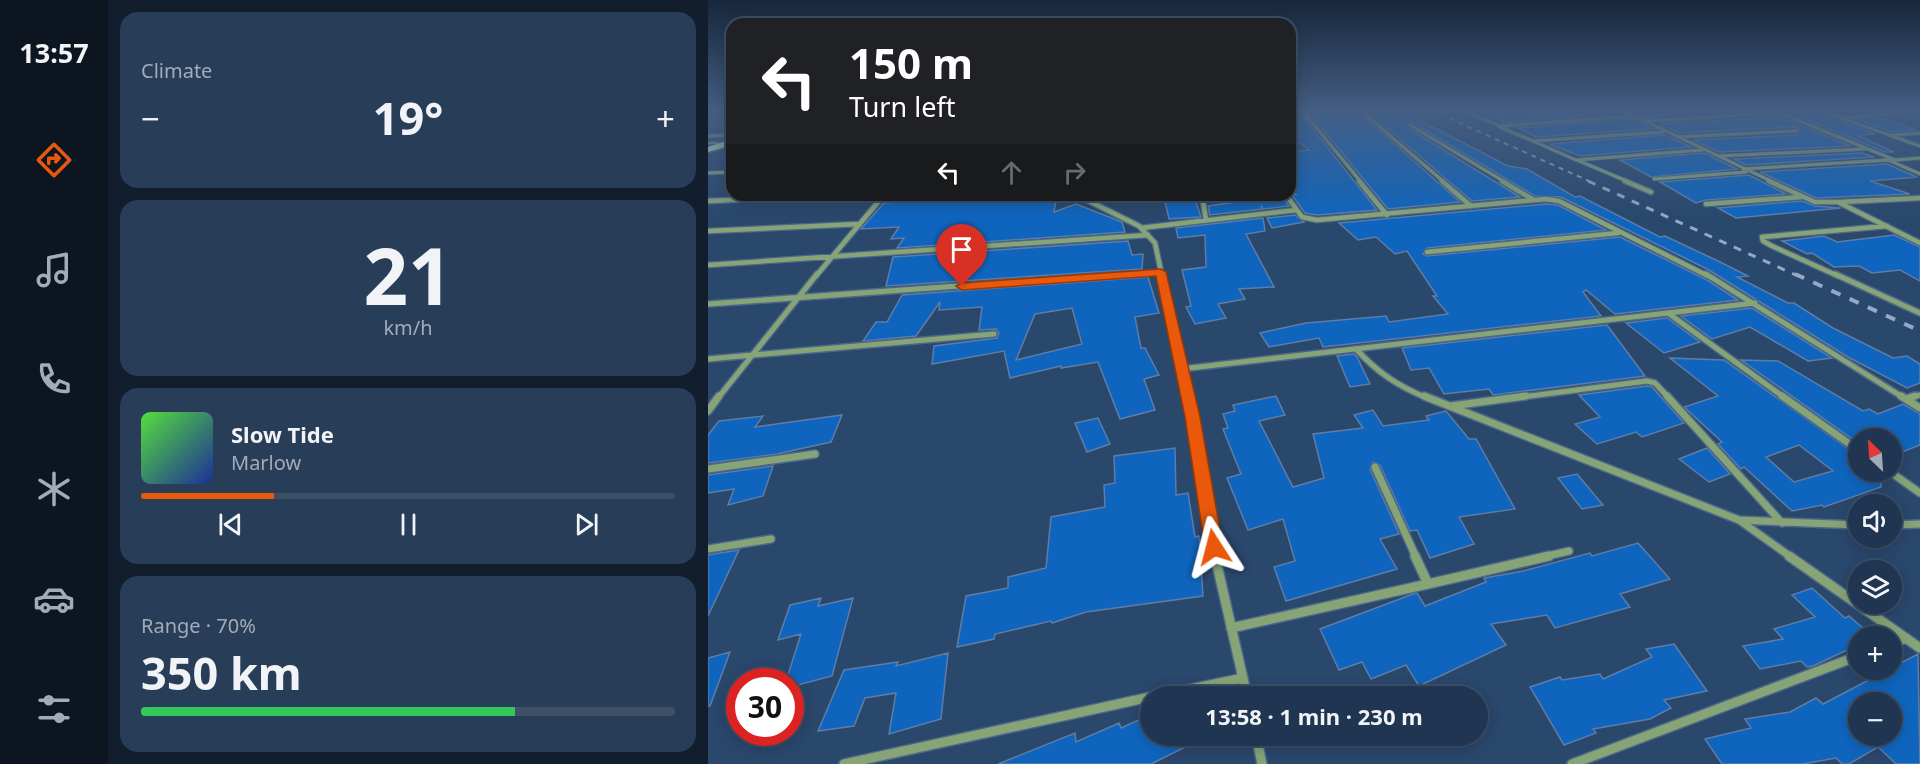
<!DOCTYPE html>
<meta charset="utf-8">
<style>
:root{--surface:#203551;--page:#283d58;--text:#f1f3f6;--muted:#a2abb7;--line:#3d5068;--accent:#ea580c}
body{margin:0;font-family:"Noto Sans",sans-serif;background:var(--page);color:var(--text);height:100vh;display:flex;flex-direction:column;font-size:22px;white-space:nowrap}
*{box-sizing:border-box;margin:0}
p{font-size:20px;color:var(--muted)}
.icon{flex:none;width:33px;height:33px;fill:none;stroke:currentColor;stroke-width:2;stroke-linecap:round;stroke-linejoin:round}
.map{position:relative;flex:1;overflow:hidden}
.side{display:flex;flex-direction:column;gap:12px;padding:12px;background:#121d2d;width:600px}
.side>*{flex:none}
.top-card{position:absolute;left:18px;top:18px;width:570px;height:183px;border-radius:18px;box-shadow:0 3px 15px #0003,0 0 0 2px var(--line);background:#202124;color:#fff;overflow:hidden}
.needle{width:39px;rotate:335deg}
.fabs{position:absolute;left:1140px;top:428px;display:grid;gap:12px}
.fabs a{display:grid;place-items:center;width:54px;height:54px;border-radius:50%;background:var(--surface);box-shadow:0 3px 15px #0003,0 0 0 2px var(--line);font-size:30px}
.speed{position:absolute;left:18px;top:668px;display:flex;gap:12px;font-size:30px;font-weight:700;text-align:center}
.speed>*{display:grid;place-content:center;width:78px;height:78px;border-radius:50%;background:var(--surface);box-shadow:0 3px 15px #0003,0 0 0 2px var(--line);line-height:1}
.speed .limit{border:9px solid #d22;background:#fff;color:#111}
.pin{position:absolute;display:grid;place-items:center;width:51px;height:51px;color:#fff;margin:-62px -26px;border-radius:50% 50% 50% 0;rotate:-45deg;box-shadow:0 0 6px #0007}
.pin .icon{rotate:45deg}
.me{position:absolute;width:66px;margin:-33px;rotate:351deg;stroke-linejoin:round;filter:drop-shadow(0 0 4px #0008)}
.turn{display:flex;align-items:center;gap:21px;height:126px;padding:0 24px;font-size:27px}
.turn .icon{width:78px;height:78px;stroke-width:2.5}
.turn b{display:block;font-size:42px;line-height:51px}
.lanes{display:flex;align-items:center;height:57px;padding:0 24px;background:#0003;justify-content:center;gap:30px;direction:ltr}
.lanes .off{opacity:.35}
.big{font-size:45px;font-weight:700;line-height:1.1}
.side .widget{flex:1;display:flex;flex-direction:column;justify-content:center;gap:9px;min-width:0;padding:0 21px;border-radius:18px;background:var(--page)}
.side .dial{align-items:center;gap:0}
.dial b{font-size:78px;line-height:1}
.song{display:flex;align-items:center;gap:18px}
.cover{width:72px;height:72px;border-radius:9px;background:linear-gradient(135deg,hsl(110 70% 55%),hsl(230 70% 35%))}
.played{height:6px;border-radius:3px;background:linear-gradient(90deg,var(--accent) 25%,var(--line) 25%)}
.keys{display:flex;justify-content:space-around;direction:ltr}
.heat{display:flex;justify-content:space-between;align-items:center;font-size:33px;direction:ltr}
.charge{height:9px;border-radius:4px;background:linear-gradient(90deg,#34c759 70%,var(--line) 0)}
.trip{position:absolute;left:432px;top:686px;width:348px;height:60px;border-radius:30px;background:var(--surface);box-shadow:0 3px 15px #0003,0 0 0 2px var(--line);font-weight:700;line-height:60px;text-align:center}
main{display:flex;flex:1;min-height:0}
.dock{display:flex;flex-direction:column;width:108px;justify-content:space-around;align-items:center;background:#0d1520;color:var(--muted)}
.dock .icon{width:42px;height:42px}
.dock .current{color:var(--accent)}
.dock b{font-size:27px;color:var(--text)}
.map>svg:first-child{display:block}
.building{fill:#0f65be;stroke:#5e7da6;stroke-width:1.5;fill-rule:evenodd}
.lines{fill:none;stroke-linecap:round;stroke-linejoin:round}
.service-casing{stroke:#4c6789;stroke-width:4}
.minor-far4-casing{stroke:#4c6789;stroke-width:4.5}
.minor-far3-casing{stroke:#4c6789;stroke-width:7}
.minor-far2-casing{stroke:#4c6789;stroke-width:8}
.minor-far1-casing{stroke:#4c6789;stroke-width:10}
.minor-casing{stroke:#4c6789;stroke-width:12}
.primary-casing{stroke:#4c6789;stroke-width:3}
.service{stroke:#87a477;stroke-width:2}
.minor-far4{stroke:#87a477;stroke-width:3}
.minor-far3{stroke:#87a477;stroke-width:4.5}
.minor-far2{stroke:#87a477;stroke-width:5}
.minor-far1{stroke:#87a477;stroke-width:7}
.minor{stroke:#87a477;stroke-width:9}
.primary{fill:#cefeb4;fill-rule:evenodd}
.rail-far2{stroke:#93a9c5;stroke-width:2;stroke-dasharray:5 5;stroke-linecap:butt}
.rail-far1{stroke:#93a9c5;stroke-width:3;stroke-dasharray:8 8;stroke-linecap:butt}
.rail{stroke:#93a9c5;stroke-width:4;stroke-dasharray:10 10;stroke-linecap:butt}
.route{fill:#ea580c;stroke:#983908;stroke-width:1.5}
</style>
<main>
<nav class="dock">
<b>13:57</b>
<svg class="icon current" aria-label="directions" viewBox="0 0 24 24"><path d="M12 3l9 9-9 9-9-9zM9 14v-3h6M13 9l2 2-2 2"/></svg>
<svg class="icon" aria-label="music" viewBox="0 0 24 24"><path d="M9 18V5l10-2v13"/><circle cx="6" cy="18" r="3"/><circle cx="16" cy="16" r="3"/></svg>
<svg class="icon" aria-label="phone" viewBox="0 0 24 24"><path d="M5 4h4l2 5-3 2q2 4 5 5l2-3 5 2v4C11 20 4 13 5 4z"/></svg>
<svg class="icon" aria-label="climate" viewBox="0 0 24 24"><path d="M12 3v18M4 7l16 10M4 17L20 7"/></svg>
<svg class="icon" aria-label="car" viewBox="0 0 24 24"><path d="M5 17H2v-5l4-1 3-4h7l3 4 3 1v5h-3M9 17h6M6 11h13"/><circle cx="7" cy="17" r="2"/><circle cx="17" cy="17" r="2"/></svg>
<svg class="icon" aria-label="filters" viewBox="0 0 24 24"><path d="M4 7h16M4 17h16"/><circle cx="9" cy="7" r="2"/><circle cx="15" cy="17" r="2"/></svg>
</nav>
<section class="side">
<div class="widget"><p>Climate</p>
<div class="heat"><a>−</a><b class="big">19°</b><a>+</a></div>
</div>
<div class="widget dial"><b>21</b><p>km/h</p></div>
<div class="widget">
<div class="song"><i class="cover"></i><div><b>Slow Tide</b><p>Marlow</p></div></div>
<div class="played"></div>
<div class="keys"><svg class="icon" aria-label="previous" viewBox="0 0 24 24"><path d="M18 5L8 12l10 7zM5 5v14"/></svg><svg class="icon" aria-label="pause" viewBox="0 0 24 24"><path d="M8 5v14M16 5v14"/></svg><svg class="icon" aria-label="next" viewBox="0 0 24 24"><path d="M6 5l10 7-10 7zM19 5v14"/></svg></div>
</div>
<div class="widget"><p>Range · 70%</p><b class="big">350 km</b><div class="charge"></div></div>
</section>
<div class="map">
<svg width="1212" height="764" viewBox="0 0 1212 764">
<rect width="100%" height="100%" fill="#2a476c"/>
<path class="building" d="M582,110H590L669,210L609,215L597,213L584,195H588L582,188V152L601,150L584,137L592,136L582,125Z
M599,110H648L752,202L680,209Z
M658,110H692L800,166L819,169L867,197L872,196L952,237L957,236L1008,260L1040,276L1029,277L1080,303H1086L1125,328L1185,358L1199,356L1212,364V383L1199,388L1140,357L1001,270L853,197L827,196L704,122H700V128L812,197L764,201Z
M770,110H910L912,113L796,122Z
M923,110H1059L938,117Z
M1075,110H1110L1113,115L1167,134L1149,135L1186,152H1177Z
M1071,117L1143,146L1011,152L985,140L1088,135L1092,130L1088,127L971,133L952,124Z
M1174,118L1208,130L1184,132L1151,120Z
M925,119L945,129L828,137L810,128Z
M957,135L983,147L872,156L841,144Z
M996,153L1029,169L943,177L912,160Z
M1154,153L1166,157L1038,165L1026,159Z
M1179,164L1209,177L1162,181L1202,194L1108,198L1052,172Z
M1041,175L1078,194L998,200L988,203L952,182Z
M294,195H349L346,212L368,204L414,222L417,232L189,248L196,238L183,239L191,227L153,229L176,203Z
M477,195L480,199H487L493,217L461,219L456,197Z
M548,195H574L581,206L555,209L553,205L554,209L502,215L500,206L551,199Z
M1094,201L1107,206L1133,208L1028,218L1010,208Z
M838,204L850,205L898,230L719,248L715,254L719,256L912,237L999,280L1030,300L907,314L878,290L875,292L893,316L615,347L611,338L561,347L552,333L598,323L678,316L681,322L740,314L725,296H729L699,251L687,254L668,237L650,240L631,223Z
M587,215L596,222L564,228L559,218Z
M555,218L557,231L538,234L566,287L531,289L537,299L510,304L518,318L487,324L478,307L483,306L474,270L498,267L497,235L470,238L468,228Z
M1186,235L1212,247V281L1192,270L1164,273L1151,266L1126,267L1104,253L1099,254L1074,241L1116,236L1129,242Z
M420,241L424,255L435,254L434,269L178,286L185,257Z
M440,277L451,313L427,317L433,348H437L451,375L436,379L447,410L412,419L390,362L353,368V366L302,378L296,351L224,364L226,346L289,338L291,333L288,329L271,330L274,307L231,310L232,302L208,336L155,341L168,322H179L194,295ZM364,308L374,344L308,360L327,314Z
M1044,308L1124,358L1100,361L1042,327L1004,339L973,316Z
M959,318L992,342L956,353L918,323Z
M899,325L937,376L785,395L781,389L736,394L721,368L703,370L694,348Z
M646,354L649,357L662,384L642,387L629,356Z
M962,358L1016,360L1150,456V471H1163L1173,478V487L1116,507L1114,505L1084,511L1036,467L1033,469L1010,444L1014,442L976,407L1010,396ZM1091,445L1125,471L1086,482L1058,457Z
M1033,360L1070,361L1155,411L1161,409L1170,414L1195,404L1212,414V445L1184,456V438H1150V443Z
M939,386L944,387L976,423L934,437L928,432L889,444L867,424L892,417L871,395Z
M568,396L577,415L551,421L585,487L616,478L605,434L655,428L646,415L665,410L675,426L721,420L718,416L738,411L761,439H768L807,509L751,517L766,544L722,558L709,530L702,531L672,465L665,462L662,469L691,534L672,539L689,569L578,601L566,567L587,561L575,519L540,530L519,478L533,474L515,429L520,428L515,414L527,411L525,405Z
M134,415L123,442L69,454L0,463V435L11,421L55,416L47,427Z
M390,418L402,444L379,452L367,423Z
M467,448L468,495L480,493L487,537L491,536L495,596L378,612L344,623L343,621L287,634L286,639L249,647L258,596L300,588V577L338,568L343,517L397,507L396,485L407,483L406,456Z
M999,448L1022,474L1001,482L971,459Z
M65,466L55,496L20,505L26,489L0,493V475Z
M869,474L895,505L874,509L850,478Z
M930,543L962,579L912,594L922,607L847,628L839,615L783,624L798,645L711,686L698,665L663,679L654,662L631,670L612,629L705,594L709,593L717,606L778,582L776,578L815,571L882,553L884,556Z
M31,550L0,616V555Z
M1104,588L1137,618L1141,616L1164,636H1150V645L1105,666L1099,667L1093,661L1052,669L1035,646L1075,639L1066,629L1107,617L1084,595Z
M113,598L110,606L145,598L124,676L82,687V681H78L93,634L70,640L82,605Z
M966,644L999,691L956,700L963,708L942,719L885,729L888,733L856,745L822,687L852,677L854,680L892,674L895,679L944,657L938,649Z
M22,652L2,706H0V658Z
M240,653L233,719L181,734L188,693L157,698L146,726L110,731L136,670L190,662L188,666Z
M1210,654L1212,764H1188L1170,747L1141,764H1134L1128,758L1095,764H1014L997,739L1043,728L1037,719L1082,712L1108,698L1115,704ZM1150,702H1184V735H1150Z
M442,715V735H502L443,764H290L367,733L368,742L411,723L413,728Z"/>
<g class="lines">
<defs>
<path id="service" d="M0,143H9"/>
<path id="minor-far4" d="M594,110L653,182
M652,110L736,182
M755,110L792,126L924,116
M914,110L1065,182
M1114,111L1212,146
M1136,118L1188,113
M936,121L1072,113L1187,160H1180L1212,174
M702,125L797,182
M792,127L825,141L955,132
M1186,135L1212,133
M0,136L24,135
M969,137L1088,131
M825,141L868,160L994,150
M1011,156L1157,149
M869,160L921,182
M1187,160L1212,158
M1035,169L1180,160
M0,173L24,172
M946,179L1038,172"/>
<path id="minor-far3" d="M651,181L679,215
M734,181L763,206
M794,181L824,199
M917,181L943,192
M1061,181L1107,202H1130L1212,243
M369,195L431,226L447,243L454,276
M494,195L498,220
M578,195L594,217L609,220L838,199L851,201L1000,276
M0,201L133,195
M1131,202L1212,198
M998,204L1093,197
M433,228L588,210
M0,231L151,224
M719,252L910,233
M0,265L440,235
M108,276L176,195
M397,276L453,272
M1130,276L1064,246L1055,241L1054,237L1179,226"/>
<path id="minor-far2" d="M454,274L480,398
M998,274L1196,398
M1127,274L1212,313
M0,304L418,274
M960,313L1077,398
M648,349C670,373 690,386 719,398
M0,359L286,334
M473,369L1047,303
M10,398L109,274
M806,398L939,381L947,383L961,398
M1202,398L1212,395"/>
<path id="minor-far1" d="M480,396L507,557
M716,396L1031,520L1083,557
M959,396L1074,523
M1074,396L1150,450
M1193,396L1212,408
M1198,399L1207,396
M743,406L818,396
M0,411L11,396
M667,467L708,557
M0,469L107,454
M1181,471L1212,493
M1031,520L1150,525
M1184,525L1212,524
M0,549L63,539
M835,557L861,551"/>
<path id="minor" d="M507,556L539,696
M1081,556L1212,648
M720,584L841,556
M523,628L720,584L707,556
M1184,644L1198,638
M449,696L535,678
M548,735L554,764
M136,764L442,697
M864,764L1150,656"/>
<path id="primary" d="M21,140H24V145L0,152V147Z"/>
</defs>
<use href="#service" class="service-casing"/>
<use href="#minor-far4" class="minor-far4-casing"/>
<use href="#minor-far3" class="minor-far3-casing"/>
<use href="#minor-far2" class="minor-far2-casing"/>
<use href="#minor-far1" class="minor-far1-casing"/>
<use href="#minor" class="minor-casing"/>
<use href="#primary" class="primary-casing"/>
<use href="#service" class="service"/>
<use href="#minor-far4" class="minor-far4"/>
<use href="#minor-far3" class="minor-far3"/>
<use href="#minor-far2" class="minor-far2"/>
<use href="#minor-far1" class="minor-far1"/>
<use href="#minor" class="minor"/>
<use href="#primary" class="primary"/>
<path class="rail-far2" d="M723,110L883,182"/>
<path class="rail-far1" d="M880,181L1090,276"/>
<path class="rail" d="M1087,274L1212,331"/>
</g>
<linearGradient id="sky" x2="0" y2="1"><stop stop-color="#17273b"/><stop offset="0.51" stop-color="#445e83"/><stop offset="1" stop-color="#445e83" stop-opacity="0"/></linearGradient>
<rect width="1212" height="217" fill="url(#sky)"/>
<path class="route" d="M453,269L458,272L492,417L515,547L512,552L506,554L499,552L497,547L477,417L448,276L254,290L248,286L254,283Z"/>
</svg>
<div class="fabs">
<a><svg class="needle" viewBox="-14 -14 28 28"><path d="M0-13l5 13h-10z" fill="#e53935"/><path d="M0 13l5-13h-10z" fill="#a2abb7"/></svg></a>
<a><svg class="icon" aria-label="sound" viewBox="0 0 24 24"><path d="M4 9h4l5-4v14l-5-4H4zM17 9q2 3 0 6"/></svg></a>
<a><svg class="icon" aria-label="layers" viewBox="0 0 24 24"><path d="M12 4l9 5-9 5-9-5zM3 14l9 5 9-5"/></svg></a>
<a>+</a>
<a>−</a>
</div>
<div class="speed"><div class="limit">30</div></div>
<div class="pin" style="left:254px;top:286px;background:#d93025"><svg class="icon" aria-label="arrive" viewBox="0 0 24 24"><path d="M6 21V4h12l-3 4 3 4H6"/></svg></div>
<svg class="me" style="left:506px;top:547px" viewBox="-20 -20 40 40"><path d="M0-17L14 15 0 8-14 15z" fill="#ea580c" stroke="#fff" stroke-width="4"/></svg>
<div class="trip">13:58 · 1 min · 230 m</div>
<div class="top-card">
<div class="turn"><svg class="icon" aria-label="left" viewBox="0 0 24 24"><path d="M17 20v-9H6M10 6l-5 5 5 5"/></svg><div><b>150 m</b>Turn left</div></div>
<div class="lanes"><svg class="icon" aria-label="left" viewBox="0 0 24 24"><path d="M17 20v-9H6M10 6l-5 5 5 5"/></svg><svg class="icon off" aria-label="ahead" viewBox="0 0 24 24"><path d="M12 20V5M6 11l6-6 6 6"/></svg><svg class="icon off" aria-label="right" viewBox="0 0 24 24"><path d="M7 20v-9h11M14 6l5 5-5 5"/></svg></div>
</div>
</div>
</main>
